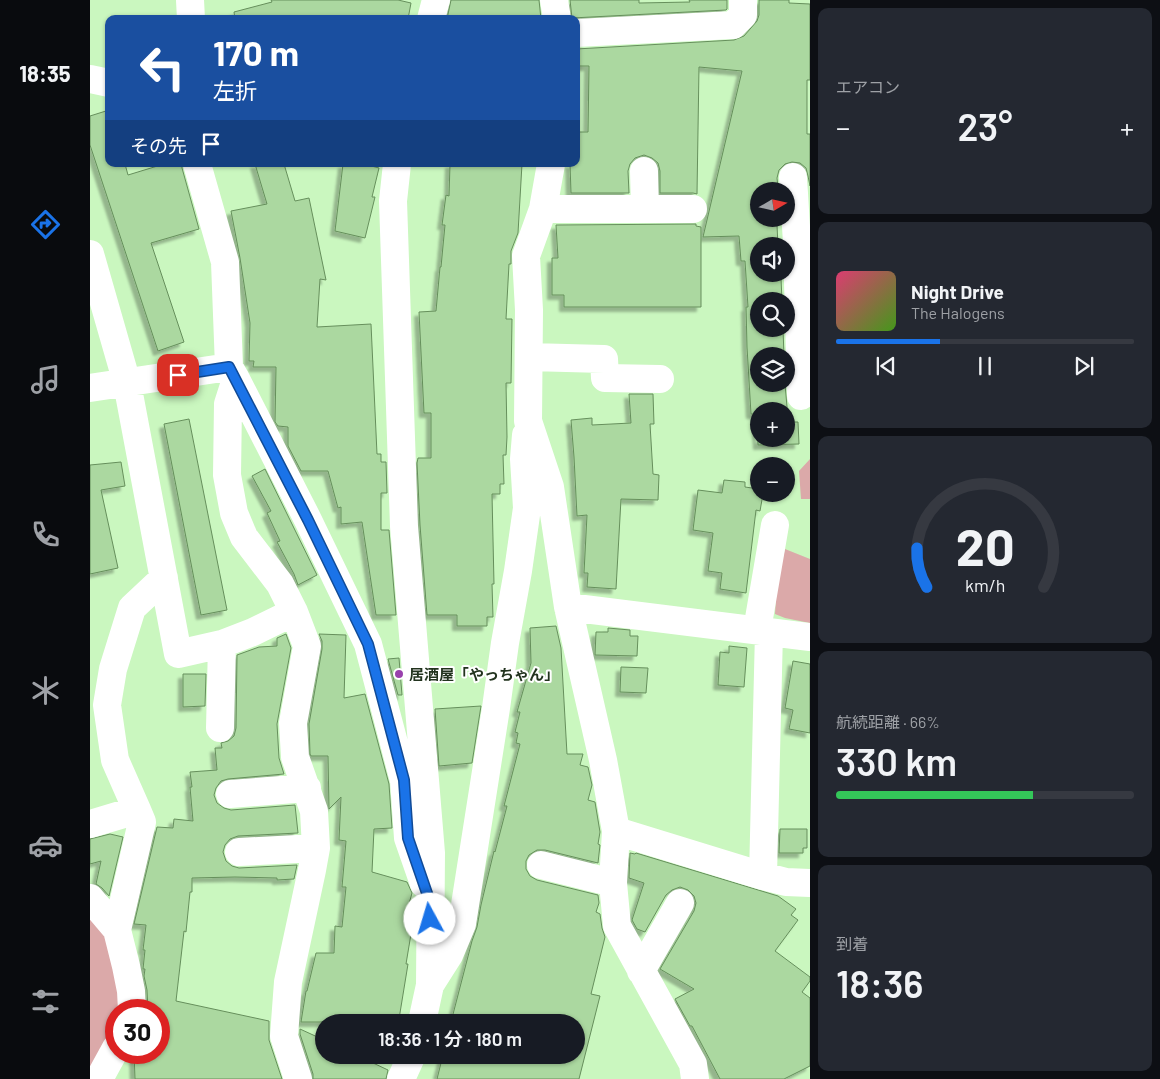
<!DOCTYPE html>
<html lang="ja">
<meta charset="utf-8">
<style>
:root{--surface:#171b24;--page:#242831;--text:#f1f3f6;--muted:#9ea1a6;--line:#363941;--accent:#1a73e8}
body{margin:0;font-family:Barlow,"Noto Sans JP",sans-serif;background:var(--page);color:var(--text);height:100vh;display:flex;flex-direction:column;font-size:19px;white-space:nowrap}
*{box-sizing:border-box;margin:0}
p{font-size:16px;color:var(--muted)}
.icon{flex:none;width:28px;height:28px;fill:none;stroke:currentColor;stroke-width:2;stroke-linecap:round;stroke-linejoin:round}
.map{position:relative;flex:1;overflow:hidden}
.panel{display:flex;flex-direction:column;gap:8px;padding:8px;background:#0d0f14;width:350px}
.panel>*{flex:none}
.top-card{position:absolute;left:15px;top:15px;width:475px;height:152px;border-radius:10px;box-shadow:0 1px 4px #0004;background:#1a4fa0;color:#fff;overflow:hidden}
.needle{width:32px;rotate:81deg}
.controls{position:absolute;left:660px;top:182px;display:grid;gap:10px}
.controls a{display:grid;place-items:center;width:45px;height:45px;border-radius:50%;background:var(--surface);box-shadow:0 1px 4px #0004;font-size:25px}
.speed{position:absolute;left:15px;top:999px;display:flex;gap:10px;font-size:25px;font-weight:700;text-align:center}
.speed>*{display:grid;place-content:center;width:65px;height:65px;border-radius:50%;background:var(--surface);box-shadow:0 1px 4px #0004;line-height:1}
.speed .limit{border:8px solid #d22;background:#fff;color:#111}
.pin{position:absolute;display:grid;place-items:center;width:42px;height:42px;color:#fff;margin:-21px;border-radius:10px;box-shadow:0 2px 8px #0006}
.me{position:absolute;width:55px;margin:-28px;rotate:354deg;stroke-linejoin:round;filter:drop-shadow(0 0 4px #0008)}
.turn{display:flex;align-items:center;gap:18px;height:105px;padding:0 25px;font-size:22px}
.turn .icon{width:65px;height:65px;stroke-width:2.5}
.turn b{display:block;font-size:35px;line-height:42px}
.then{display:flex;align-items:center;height:48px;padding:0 25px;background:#0003;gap:10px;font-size:19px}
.big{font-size:38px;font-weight:600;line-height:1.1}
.panel .card{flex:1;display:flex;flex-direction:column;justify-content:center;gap:8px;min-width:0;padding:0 18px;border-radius:10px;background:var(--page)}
.panel .dial{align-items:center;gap:0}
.dial svg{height:130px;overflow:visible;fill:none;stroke:var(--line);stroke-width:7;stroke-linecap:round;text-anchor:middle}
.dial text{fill:var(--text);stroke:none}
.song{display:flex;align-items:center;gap:15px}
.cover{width:60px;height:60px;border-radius:8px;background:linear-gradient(135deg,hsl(340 70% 55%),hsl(100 70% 35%))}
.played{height:5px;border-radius:2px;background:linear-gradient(90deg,var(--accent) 35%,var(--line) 35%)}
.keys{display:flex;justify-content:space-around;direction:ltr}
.heat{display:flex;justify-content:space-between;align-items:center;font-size:28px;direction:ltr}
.charge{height:8px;border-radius:4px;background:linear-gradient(90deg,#34c759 66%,var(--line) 0)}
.trip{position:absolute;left:225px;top:1014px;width:270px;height:50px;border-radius:25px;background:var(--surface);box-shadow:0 1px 4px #0004;font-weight:600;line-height:50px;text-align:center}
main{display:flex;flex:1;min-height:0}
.menu{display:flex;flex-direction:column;width:90px;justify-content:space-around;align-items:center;background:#090b0e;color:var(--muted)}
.menu .icon{width:35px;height:35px}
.menu .on{color:var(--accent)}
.menu b{font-size:22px;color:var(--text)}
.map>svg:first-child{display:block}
.green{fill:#dba9a9}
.building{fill:#abd8a0;stroke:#668f5c;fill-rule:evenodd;filter:url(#shadow)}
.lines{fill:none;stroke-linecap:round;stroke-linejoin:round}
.minor{stroke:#fff;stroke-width:28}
.route-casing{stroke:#114b97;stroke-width:12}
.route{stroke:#1a73e8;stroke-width:9}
.poi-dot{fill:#9941ad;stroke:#fff;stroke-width:2}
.labels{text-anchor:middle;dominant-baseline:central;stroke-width:4;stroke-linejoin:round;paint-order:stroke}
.poi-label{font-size:15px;font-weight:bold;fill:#22331e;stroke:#fff;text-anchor:start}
</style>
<main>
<nav class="menu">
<b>18:35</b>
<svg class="icon on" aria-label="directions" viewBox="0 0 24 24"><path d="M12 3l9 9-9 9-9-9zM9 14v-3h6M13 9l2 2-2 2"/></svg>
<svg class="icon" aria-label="music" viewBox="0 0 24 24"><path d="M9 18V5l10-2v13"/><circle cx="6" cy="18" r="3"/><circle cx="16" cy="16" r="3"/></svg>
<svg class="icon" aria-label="phone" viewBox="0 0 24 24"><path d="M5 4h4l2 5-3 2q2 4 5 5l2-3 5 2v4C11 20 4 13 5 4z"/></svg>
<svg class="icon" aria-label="climate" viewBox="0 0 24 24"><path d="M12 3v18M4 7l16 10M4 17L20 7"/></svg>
<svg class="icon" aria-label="car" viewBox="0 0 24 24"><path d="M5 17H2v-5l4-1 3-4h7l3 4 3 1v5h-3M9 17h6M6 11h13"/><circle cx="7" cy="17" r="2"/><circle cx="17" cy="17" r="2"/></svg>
<svg class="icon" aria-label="filters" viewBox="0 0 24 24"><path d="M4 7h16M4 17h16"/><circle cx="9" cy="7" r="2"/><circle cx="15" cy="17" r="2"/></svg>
</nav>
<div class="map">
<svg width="720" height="1079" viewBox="0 0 720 1079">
<defs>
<filter id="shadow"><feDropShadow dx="-4.5" dy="4.5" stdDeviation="1" flood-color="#0004"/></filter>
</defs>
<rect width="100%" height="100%" fill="#caf7bf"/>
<path class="green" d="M720,459V499H711L709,471Z
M695,549L720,559V623L695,618L685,614L687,583Z
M0,910L20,940L34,994L29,1010H26C26,1032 11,1050 0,1069Z"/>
<path class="building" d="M181,0H308L321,3L318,19H145L144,12L182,2Z
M361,0H449L451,19H357Z
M480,0H549V3L600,2L599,0H637V9L636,10L482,18Z
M669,0H699V3L720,4V80H717V134H720V186L718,176L716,168L710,163L702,162L695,164L689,170L687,178L688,188L680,189V191H669V219H681L682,225H687L688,246H669V274H689L690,278H691L692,301H669V329H693L694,356H669V384H695L698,418H701V422H708L709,444L668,445L667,414H661L657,347L656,307H658L655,261H651L649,236L613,237L652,71L609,67L607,194L603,193H570V171L568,163L562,158L554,155L545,158L540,164L538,171L539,193H481L480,164H486V132H498L499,66H486V49L644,40L654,36L667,21L669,15ZM669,411H696V439H669Z
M19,110V164H35L38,175L74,164H92V168L109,229L61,243L94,342L68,351L0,145V116Z
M165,164H194L205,201L219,198L236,280L230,279L227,327L281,324L287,454H291V462H296L297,493H291V530H299L306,615H286L272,522L251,524V507L248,508L238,471H211L198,446V427L188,426L185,422L186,367H163L164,361H159L160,323L150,258L141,211L177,204Z
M253,164H274L289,168L282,197H285L275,238L245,231Z
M360,164H432L428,233L421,251V264H419L416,319H422L421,383H416L417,437L416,455H413L414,484H410V494H402L404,584H402L403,617H397V626H367V615H337L330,525L327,463L328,458H341V413H334L329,312L346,311L350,267H351L355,225H352L356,195L359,196Z
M606,224V226L611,227V307H474V295H462V258H468L466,225Z
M539,394H563L564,424H560L563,474L569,475L568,500L531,499L526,589L497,587L498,573H494L497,515L487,516L484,457L481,420L502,418V425L541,423Z
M99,419L137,610L111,615L74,424Z
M31,462L35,486L11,490L28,568L0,574V465Z
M175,469L227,575L208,585L204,574L187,542L190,541L177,513L181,511L162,476Z
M634,480L655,482V487L669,489V494H673L670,511L666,510L656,593L630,589L632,573L618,571L623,533L603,530L608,490L632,493Z
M466,626L471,648L477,754H493L490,765L498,767L502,785L498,800L505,802L510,832L508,844L510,845L508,863L455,850H447L439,855L436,861V869L440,876L447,880L508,895L509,903L506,912L510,914L512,928L515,937L501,994L510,996L489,1079H347L353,1055H486V1022H361L382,941L387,927L391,905L404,851L405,852L417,806H414L430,744L426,743L428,733L425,732L430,712H427L441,663L440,628Z
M518,628L540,630V636H548L547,656L505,655L506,632H518Z
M196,634L201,648L187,724L189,758L194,774L138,779L131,781L126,788L124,795L127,803L134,808L141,810L205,805L208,833L148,836L140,839L135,845L133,852L136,861L142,866L149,868L207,865L204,879L187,880V878L145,877L102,878V892H100L96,932L94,931L86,1001L179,1021V1040L192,1079H45L44,1053H69V1010H58L57,990L54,976L55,969H53L55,950H53L56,925L44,924L67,827L83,828L84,819L103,821L100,787H102L100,772L127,770L125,748H132L131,743L138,741L144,736L146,728L147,655L169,647L187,646V638Z
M229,634L256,635L254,698L275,694L299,784L302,828L284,829L282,872L317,882L322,893L316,915L324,916L316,964H318L309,1019L288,1015L286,1022H211L216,991H217L226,953H244L245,926L252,927L256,887H252L256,841L249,840L251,797L239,809L238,756H221L220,754L219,724L232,649V641Z
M639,646L657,648L654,687L628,685L630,652L639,653Z
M309,658L312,695H308L298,659Z
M703,661L720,664V733L699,729L703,710L695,708Z
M531,667L558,668L556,693L530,692Z
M93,674H116L115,706L93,707Z
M391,706L382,763L349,766L345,709Z
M690,829H717V848H713V853H689Z
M20,834L33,837L19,896L12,888L6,884L11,861L0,864V839Z
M540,853L545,854L546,853L688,896L706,909L701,915L708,920L685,951L720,977V981L712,992L720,998V1066L694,1079H630L602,1026H600L585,999L604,989L570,969L604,911L606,903L604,896L598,890L590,887L582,890L576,895L555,932L547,929L542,920L554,883L539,878Z
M210,1029L234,1040V1055H266L298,1070L296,1079H223V1074L210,1034Z"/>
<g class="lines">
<path class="minor" d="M100,0L101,19
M464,0L467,19
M341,19L346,0
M486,33L643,25L653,15V0
M0,79L19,83
M307,164L303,201L314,526L341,853L340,985L332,1022
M461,164L453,209L436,256L439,310L438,421L460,487L478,607L513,760L526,831L523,883L527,926L603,1064L605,1079
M554,171L555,209
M703,177L707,243L711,396
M453,209H603
M0,254L37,383L88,654L132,644L163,632L204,612L190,584L154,537L144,513L137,475L138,404L146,379L139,367L135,262L107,164
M439,357L514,359L515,378L570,379
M146,379L218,520L278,644L314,781L318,838L334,884
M0,388L139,367
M478,607L720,637
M204,612L217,646L203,723L205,757L224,811L226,848L222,870L198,982L194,1036L208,1079
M667,630L685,525
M130,728L132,644
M140,794L217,788
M0,824L47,810L25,760L17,705L23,669L42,608L74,578
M526,831L673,876L679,632
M149,852L226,848
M451,865L523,883
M673,876L696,882L720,883
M0,898L27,930L36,966L41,991L42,1010
M27,930L52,822L47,810
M551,971L590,903
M340,985L359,955L372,924L406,708L415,643L428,571L437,508L434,459L436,435
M9,1079L26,1048
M311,1079L322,1055"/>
</g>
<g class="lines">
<defs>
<path id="route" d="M88,375L139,367L218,520L278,644L314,780L318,838L340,902V919"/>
</defs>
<use href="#route" class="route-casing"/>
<use href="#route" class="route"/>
</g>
<circle class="poi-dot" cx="309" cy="674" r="5"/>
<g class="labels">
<g class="poi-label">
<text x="319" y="674">居酒屋「やっちゃん」</text>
</g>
</g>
</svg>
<div class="controls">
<a><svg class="needle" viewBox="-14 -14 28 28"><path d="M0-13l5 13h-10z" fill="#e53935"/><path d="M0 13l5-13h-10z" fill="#9ea1a6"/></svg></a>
<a><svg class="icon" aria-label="sound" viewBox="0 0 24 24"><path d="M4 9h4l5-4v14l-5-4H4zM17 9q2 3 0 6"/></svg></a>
<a><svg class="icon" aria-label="search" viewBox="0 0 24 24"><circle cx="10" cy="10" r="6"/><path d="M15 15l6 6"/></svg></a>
<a><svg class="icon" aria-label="layers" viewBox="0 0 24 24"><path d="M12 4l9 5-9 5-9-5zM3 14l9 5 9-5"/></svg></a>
<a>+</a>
<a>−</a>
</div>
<div class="speed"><div class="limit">30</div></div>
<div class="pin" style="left:88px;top:375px;background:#d93025"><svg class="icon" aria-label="arrive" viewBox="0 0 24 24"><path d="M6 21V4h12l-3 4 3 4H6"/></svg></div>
<svg class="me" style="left:340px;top:919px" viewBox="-20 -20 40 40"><circle r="19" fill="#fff"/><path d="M0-13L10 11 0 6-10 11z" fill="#1a73e8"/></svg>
<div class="trip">18:36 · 1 分 · 180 m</div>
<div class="top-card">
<div class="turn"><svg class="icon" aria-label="left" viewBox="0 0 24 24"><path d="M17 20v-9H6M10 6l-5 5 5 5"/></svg><div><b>170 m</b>左折</div></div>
<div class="then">その先<svg class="icon" aria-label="arrive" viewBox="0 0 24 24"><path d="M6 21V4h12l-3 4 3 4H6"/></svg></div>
</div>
</div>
<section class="panel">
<div class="card"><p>エアコン</p>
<div class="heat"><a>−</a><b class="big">23°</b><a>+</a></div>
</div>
<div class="card">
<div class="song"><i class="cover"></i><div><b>Night Drive</b><p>The Halogens</p></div></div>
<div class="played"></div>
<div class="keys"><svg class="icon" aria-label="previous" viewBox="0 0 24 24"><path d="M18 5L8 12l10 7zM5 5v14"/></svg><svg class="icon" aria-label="pause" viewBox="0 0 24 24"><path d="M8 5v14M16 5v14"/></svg><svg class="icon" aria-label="next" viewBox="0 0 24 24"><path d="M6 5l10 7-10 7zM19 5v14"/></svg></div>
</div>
<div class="card dial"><svg viewBox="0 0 100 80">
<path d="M14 69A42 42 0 1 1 86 69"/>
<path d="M14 69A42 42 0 0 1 8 45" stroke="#1a73e8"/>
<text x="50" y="56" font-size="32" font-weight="700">20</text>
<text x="50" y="72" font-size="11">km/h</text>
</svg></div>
<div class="card"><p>航続距離 · 66%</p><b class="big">330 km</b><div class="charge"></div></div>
<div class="card"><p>到着</p><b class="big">18:36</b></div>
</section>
</main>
